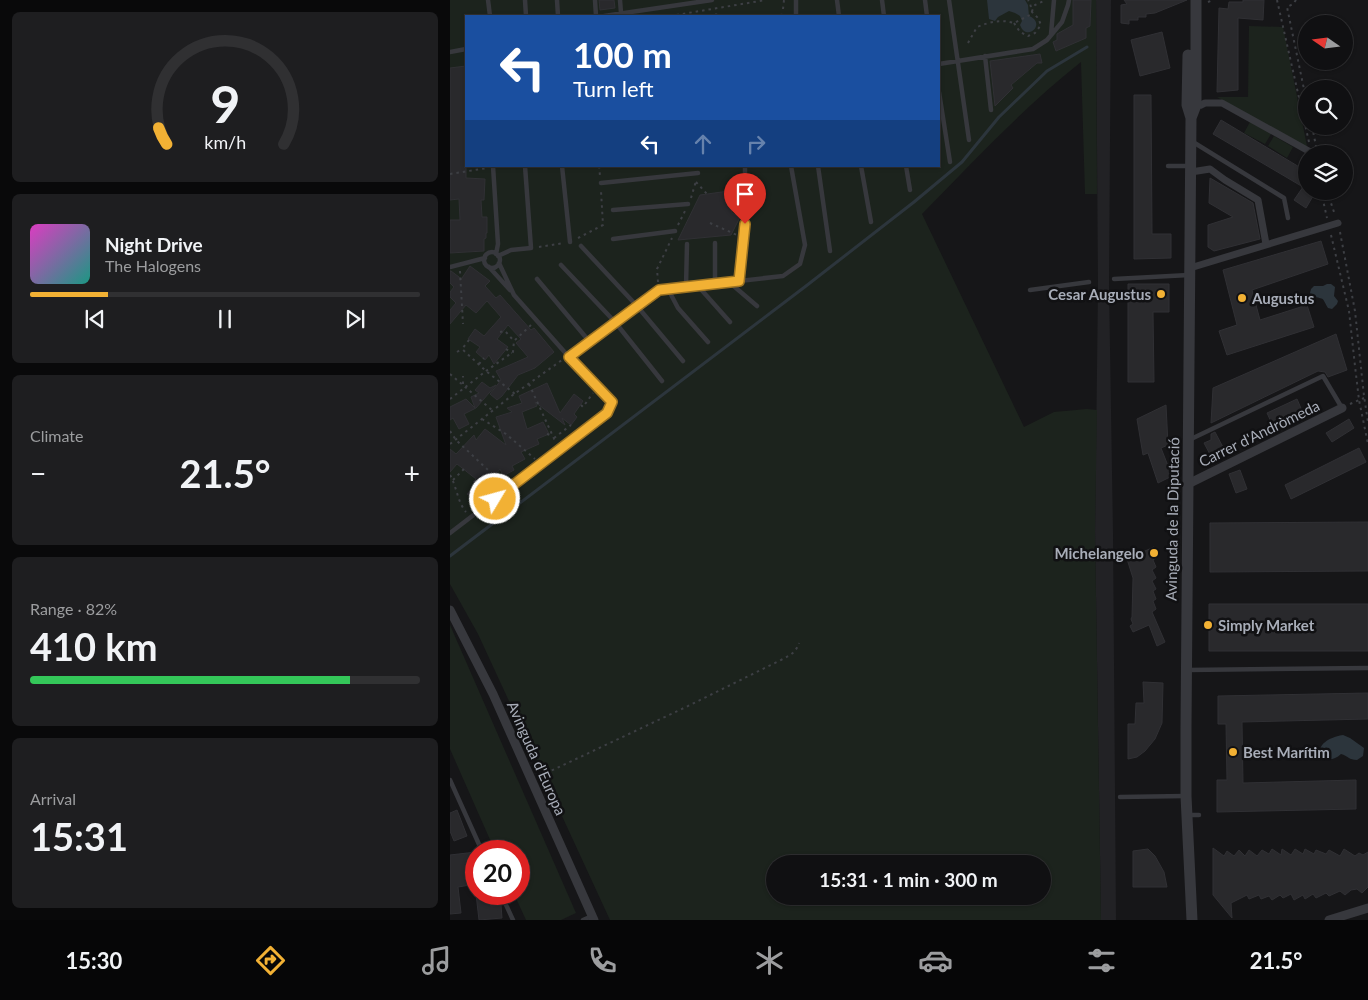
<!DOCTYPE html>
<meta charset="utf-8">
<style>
:root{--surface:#101012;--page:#1e1e20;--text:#f1f3f6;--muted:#9c9d9f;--line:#303032;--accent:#f2b134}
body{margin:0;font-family:Lato,sans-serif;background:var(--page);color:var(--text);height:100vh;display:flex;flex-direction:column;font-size:19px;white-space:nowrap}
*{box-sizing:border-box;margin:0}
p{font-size:16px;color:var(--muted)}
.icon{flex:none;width:28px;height:28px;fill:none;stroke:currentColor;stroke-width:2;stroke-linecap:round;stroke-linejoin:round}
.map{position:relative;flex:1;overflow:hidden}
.details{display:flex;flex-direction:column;gap:12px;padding:12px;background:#09090a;width:450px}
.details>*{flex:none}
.guide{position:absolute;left:15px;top:15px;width:475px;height:152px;border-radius:0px;box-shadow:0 1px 4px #0004,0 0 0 1px var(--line);background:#1a4fa0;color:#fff;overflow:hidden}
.needle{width:32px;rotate:284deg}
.tools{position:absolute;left:848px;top:15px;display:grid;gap:10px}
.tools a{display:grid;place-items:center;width:55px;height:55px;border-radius:50%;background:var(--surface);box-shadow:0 1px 4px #0004,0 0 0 1px var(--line);font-size:25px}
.speed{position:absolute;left:15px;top:840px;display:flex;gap:10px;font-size:25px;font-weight:700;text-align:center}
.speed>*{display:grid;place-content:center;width:65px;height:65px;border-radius:50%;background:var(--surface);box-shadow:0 1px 4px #0004,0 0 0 1px var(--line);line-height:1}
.speed .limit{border:8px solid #d22;background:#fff;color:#111}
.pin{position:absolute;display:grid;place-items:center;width:42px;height:42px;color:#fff;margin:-51px -21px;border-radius:50% 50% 50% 0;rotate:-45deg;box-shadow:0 0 5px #0007}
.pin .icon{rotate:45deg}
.me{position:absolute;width:55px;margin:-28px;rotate:53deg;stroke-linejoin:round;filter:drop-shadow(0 0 4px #0008)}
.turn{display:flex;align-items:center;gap:18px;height:105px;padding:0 25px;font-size:22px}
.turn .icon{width:65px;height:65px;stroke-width:2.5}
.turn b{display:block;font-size:35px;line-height:42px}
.lanes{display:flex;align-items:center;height:48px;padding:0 25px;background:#0003;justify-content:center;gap:25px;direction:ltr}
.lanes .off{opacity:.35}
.big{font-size:38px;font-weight:700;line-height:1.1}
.details .tile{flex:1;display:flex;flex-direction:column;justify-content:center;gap:8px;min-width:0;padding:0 18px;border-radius:8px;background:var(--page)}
.details .dial{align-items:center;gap:0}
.dial svg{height:130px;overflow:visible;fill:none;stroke:var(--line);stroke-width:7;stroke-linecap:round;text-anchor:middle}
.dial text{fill:var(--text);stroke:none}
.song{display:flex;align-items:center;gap:15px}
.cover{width:60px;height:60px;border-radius:8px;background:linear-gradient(135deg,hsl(310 70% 55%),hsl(170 70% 35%))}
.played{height:5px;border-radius:2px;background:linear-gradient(90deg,var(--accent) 20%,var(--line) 20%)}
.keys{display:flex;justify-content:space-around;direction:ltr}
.heat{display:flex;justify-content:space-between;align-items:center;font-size:28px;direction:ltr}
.charge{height:8px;border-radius:4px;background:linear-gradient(90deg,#34c759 82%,var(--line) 0)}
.trip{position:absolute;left:316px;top:855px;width:285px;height:50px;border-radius:25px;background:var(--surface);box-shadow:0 1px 4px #0004,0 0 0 1px var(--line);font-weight:700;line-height:50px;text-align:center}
.dock{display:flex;height:80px;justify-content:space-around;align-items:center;background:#060607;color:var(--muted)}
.dock .icon{width:35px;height:35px}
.dock .current{color:var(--accent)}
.dock b{font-size:22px;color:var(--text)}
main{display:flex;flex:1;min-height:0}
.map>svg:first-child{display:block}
.built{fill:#222225}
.green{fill:#1c231d;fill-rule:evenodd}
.water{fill:#2c353c}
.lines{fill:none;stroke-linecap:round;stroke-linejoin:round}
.stream{stroke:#2c353c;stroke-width:3}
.building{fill:#29292c;stroke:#303034}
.path{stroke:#3d3f44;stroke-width:2;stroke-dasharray:2.5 4;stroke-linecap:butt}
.service{stroke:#37383d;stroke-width:4.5}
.pedestrian{stroke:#37383d;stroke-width:7}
.minor{stroke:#37383d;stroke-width:9}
.tertiary{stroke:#37383d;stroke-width:11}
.route-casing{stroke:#9d7322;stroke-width:12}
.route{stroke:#f2b134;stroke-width:9}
.poi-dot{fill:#f2b134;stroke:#111113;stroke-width:2}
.labels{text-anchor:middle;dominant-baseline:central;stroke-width:5;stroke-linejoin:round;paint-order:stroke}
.poi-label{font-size:15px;font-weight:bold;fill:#a8adb8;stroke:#111113;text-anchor:start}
.street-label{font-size:15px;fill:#a8adb8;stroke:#111113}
</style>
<main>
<section class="details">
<div class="tile dial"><svg viewBox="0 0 100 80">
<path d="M14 69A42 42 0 1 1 86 69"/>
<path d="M14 69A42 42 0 0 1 9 59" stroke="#f2b134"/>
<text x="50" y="56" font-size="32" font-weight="700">9</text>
<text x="50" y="72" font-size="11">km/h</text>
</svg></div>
<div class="tile">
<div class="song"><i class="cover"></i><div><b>Night Drive</b><p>The Halogens</p></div></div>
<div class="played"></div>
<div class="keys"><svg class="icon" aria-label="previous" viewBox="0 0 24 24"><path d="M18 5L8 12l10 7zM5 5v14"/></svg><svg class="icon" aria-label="pause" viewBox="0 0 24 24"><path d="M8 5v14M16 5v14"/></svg><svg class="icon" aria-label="next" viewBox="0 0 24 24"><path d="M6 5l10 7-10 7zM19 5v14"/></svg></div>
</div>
<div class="tile"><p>Climate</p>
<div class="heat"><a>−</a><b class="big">21.5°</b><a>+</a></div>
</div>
<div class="tile"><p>Range · 82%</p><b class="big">410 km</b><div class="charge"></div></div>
<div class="tile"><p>Arrival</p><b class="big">15:31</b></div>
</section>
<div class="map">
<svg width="918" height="920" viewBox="0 0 918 920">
<rect width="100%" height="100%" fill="#161618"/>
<path class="built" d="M646,0H661L659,286L663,533L666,920H651L645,532L648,288Z"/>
<path class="green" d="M0,0H646L647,194H635L631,62C573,108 523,162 472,214L574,427L604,412L637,409L647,410L645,532L651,920H160L28,634L0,584ZM16,16H489V166H16ZM325,864H592V896H325Z
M799,26L833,27L858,151L767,97H798Z
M800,122L821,134L815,144L794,133Z
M824,136L843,147L837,158L818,146Z
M0,625L126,913L111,920H76L64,894H69V851H45L0,749Z"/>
<path class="water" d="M537,0H575L578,5L579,16C597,23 577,43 570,25L572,21L570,16L565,13L559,11L548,17L545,21L539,19Z
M877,284H881L885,287L884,296L888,301L887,304L882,309L878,308C871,296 876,300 862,296L860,293L861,289L864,286H873Z
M893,735L900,738L914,748L913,756L907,760C899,760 898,756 891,754C873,771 854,742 893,735Z"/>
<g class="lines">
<path class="stream" d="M0,556L356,286L464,202L512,162L549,117L597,71L637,47"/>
</g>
<path class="building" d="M149,0H164L165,8L150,10Z
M623,0H641L640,26L636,28V38L606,51L603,42L607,40V34L623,25Z
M674,0H737L705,13L696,14V17H688V20H679V24L671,23V5L677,4Z
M793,0H814L813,20L788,18V90L767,92L769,8L778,9L779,2H793Z
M712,32L720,68L690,76L681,40Z
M590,54L592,63H587L561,85L563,88L545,106L540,61Z
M16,66V178L35,179L34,200H31L32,217H37V233H36V238L34,239V251L0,253V220H10L9,199L0,200V68Z
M684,95H701L702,234H721V258L684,259Z
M771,120L856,171V191H866L856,208L844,200L853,187L763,134Z
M760,178L803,203L810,239L764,251L758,247V225L783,217L759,203Z
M279,191L282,213L290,217L281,235L228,240L250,195Z
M871,241L878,264L802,290L810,320L857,305L864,327L777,355L769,331L787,325L773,270Z
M20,266L40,281L35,286L46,298L50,295L81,330L84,328L104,352L85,368L68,375L52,396L47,400L40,394L51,380L46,371L78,357L66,343L71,339L58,325L47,339L58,347L44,364L39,355L35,360L26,352L30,347L18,339L25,329L34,336L51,317L37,301L26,313L16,305L0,324V310L6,303L0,297V292L4,287L0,283V271H1L9,277L10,281Z
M678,284H719V312H703L704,382H678Z
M886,334L897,370L878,377L875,372L868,371L761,423L763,388Z
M32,382L40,388L46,385L26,408L14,414L19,424L9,429L3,418L0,420V407L16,399L25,408L21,397L29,393L25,390Z
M97,383L110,413L124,394L133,401L124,414L127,417L121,425L112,418L115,425L85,402L87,406L72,412L77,429L93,422L99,434L87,439L89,444L71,452L75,459L62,466L64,470L53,476L50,469L32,492L35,494L27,503L17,494L26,484L23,482L26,479L7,464L0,472V449L6,454L24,435L26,440L35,429L56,445L46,417L62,412L57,408L72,403L69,396Z
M847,399L853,413L840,419L839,418L823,426L817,413Z
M716,405L718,445L711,448L722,476L708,483L698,453L693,455L687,419Z
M899,419L904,428L882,442L876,433Z
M765,432L775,451L762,458L754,443L761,440V434Z
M909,448L916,462L841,499L835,485Z
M790,470L797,489L786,493L779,474Z
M918,522V571L760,572V523Z
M704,547L707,557L703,560L706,567L702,570L706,578L702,581L706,589L703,591L706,599L703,601L706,609L702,612L715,642L707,646L699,625L683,632L680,626L683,624L681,619L682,617L683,578L677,559Z
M759,604H918V651H759Z
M693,682L713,683L712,723L705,739L695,751L687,757L678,759V724H685L686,703H694Z
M918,693V719L792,722L793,783L906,780V809L767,812V780H777L776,724H768V696Z
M7,810L17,836L4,841L0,831V813Z
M763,848L774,856L777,851L784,856L789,850L795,856L799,850L807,856L812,850L819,854L822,849L831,855L832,849L841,855L845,849L853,854L855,849L864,854L866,850L876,854L879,850L890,856L894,849L905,856L909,853L913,855L918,852V887L912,893L907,889L901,890L895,895L890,891L879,896L876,893L866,898L863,894L855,899L853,895L844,900L841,894L833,898L830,895L822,900L819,896L811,899L809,895L799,899L797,895L781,903L782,918L763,895Z
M698,849L705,856L714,872L717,887H683V851Z
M26,852V884L8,887L11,913L0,914V855Z
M26,894H40L41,906L51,905L52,918L29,920Z"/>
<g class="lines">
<path class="path" d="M827,0L859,142
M846,0L843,4L837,7L856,99
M758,2L763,0
M333,9L334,0
M220,16L316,0
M266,16L267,10
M564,23L570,32L578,36L585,33L591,25L588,18L582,12L580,3L578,0
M518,43L527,27C540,22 550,19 564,23L580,15L585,5L596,0
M862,126L866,146
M149,166L150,176
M0,174L37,168
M246,182L257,194
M871,191L877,218
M877,191L885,215
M241,198L246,181
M260,223L287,235
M228,225L235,211
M890,232L905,311L914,396L918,422
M881,235L899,311L905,366L909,400L918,444
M128,238L153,225L151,191
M89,247L114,243
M10,271L13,324
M208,282L207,269L222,238
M50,332L55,331L64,341
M19,340L12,349L36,371L65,394
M56,349L62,353
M7,352L12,349
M29,364L34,358
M0,374L43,411
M13,384V376
M79,384L106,443
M0,399L36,371L63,352L64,341L81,325
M900,404L914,398
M131,405L133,407L143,393
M32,419L56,434L85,459
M0,431L6,440L53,484
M97,434L103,436
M104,438L121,425
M0,444L60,397L112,360
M0,475C7,487 7,501 16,512
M3,480L14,469
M90,776L236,707L331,660C340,655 345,654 349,643"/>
<path class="service" d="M38,0L40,16
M75,0L76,16
M107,0L108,16
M145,0L146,16
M170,0L171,13
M346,0V16
M387,0L389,16
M432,0L434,16
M475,0L477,16
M499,0L519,140
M154,16L262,0
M331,16H332
M601,34L604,0
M0,52L16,49
M535,56L541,110
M489,64L583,49L597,40L612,22L618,5L619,0
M489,92L500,162
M743,142L834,198L838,218
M43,166L48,244L46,254
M112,166L120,242
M368,166L380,251
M411,166L421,222
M456,166L460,190
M718,166H740
M151,183L248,173
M163,210L238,204
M163,239L225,231
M265,243V284
M131,246L187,306L233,361
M34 260a8 8 0 1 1 16 0a8 8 0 1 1-16 0Z
M48,256L61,250L81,248L75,166
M111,265L165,322L212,381
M0,267L35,258
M39,267L60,290
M87,279L139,341
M664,279L739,275
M289,281L298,195L295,187V166
M279,282L307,306
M248,286L280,322
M236,287L237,244
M218,289L228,308L258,342
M580,290L639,282
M119,357L209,290L333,276L350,264L355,245L341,166
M739,440L873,376L892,408
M0,533L157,413L162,402L119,357L64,295L49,263
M737,670L918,668
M0,780L32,851
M670,797L735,796
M739,815H749
M51,894L63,920
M133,920L142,916"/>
<path class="pedestrian" d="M751,105L755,103H772L864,154
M741,172L760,169L775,180L808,200L816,244
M740,268L888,223"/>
<path class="minor" d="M738,484L892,408
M0,610L43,694L144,920
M879,920L918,908"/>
<path class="tertiary" d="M738,55L737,105L741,118
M742,920L736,796V728L741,118L746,105V0"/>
</g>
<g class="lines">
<defs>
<path id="route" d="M45,499L157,413L162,402L119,357L209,290L289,281L295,224"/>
</defs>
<use href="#route" class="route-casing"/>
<use href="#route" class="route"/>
</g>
<g class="poi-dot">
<circle cx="711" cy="294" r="5"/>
<circle cx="792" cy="298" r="5"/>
<circle cx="704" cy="553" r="5"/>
<circle cx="758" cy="625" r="5"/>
<circle cx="783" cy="752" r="5"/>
</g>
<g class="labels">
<g class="poi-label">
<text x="701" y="294" text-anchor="end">Cesar Augustus</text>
<text x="802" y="298">Augustus</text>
<text x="694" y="553" text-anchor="end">Michelangelo</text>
<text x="768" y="625">Simply Market</text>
<text x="793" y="752">Best Marítim</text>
</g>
<g class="street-label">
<text transform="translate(809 433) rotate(-26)">Carrer d'Andròmeda</text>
<text transform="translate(722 519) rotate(-89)">Avinguda de la Diputació</text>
<text transform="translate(87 758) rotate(66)">Avinguda d'Europa</text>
</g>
</g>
</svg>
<div class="tools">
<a><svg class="needle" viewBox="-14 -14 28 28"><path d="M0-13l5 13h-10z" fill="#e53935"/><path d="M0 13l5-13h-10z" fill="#9c9d9f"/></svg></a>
<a><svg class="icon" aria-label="search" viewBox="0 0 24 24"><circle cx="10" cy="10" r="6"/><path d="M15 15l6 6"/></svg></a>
<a><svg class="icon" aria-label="layers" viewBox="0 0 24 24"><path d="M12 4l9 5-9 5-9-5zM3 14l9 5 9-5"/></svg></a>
</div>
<div class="speed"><div class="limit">20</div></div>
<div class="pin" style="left:295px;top:224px;background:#d93025"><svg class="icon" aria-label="arrive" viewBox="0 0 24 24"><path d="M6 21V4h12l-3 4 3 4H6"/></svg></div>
<svg class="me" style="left:45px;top:499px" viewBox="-20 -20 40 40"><circle r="17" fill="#f2b134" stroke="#fff" stroke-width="3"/><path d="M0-11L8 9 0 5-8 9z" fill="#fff"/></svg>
<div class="trip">15:31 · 1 min · 300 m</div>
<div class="guide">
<div class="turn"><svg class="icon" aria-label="left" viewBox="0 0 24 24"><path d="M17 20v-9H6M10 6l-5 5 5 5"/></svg><div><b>100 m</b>Turn left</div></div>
<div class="lanes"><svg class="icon" aria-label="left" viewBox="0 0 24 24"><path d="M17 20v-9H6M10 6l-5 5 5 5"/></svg><svg class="icon off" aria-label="ahead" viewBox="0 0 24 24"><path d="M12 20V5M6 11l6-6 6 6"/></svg><svg class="icon off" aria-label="right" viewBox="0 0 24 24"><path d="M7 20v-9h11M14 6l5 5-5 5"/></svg></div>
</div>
</div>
</main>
<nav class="dock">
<b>15:30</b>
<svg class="icon current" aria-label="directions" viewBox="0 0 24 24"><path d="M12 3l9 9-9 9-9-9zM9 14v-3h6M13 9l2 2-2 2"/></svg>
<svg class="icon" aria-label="music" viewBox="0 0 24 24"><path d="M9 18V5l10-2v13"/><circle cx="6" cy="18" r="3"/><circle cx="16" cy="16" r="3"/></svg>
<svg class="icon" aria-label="phone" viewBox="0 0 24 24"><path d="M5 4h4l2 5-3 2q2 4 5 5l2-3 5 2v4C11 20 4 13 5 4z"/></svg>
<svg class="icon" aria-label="climate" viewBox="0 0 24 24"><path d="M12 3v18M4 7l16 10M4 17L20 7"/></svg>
<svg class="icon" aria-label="car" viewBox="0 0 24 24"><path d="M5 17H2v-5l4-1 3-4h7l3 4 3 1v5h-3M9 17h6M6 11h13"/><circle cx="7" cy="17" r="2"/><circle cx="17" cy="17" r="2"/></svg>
<svg class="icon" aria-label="filters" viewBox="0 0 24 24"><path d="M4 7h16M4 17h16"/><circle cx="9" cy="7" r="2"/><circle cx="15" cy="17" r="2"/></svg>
<b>21.5°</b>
</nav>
